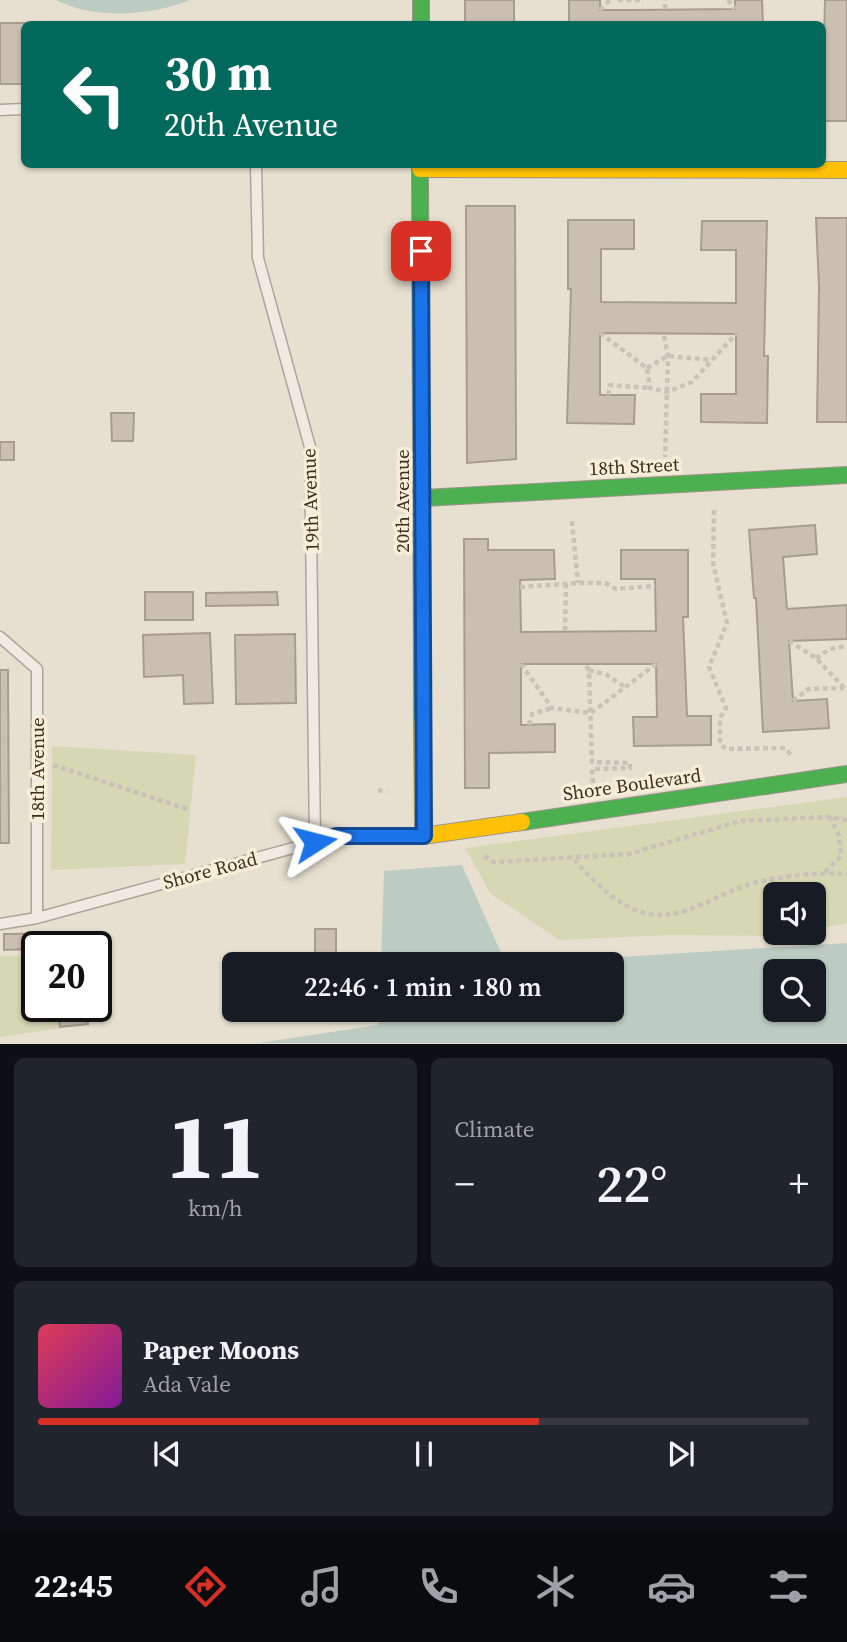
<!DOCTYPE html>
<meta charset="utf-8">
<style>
:root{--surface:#171b24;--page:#20242c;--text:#f1f3f6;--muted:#9ea1a6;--line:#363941;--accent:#d93025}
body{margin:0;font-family:"Source Serif 4",serif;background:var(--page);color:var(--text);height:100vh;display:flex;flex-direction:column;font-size:26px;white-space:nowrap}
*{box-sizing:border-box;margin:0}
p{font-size:23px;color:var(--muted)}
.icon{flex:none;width:38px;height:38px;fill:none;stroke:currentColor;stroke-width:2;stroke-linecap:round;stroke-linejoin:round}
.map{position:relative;height:1044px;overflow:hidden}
.sheet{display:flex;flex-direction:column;gap:14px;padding:14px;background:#0d0f14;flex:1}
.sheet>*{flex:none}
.banner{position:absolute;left:21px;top:21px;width:805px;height:147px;border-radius:10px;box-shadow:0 2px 5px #0004;background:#00695c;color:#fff;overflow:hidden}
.tools{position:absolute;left:763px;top:882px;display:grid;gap:14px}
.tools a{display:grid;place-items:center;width:63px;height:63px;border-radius:10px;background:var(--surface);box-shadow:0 2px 5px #0004;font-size:35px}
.speed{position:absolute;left:21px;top:931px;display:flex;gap:14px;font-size:35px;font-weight:700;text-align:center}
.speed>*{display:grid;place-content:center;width:91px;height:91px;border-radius:50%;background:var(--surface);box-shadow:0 2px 5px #0004;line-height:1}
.speed .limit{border:4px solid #111;border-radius:10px;background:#fff;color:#111}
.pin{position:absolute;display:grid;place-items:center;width:60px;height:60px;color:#fff;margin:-30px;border-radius:14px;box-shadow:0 4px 10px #0006}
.me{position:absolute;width:77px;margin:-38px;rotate:81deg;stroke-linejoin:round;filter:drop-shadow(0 0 5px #0008)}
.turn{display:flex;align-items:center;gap:24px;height:147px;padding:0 28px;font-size:32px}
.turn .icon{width:91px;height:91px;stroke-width:2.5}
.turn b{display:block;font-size:49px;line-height:60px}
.big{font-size:52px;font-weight:600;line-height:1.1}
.sheet .widget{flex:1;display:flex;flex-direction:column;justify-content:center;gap:10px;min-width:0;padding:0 24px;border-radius:10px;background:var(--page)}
.sheet .dial{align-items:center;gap:0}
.dial b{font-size:91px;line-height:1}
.song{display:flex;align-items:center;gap:21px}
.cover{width:84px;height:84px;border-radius:10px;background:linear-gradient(135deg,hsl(350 70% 55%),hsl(290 70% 35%))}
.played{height:7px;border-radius:4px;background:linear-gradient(90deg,var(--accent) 65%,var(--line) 65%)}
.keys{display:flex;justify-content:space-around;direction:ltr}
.heat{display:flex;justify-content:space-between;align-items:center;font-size:38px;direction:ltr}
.sheet .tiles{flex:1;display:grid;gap:14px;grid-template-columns:1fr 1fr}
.widget:last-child{grid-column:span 2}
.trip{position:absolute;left:222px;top:952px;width:402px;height:70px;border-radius:10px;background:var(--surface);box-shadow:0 2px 5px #0004;font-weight:600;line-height:70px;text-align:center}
.tab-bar{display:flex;height:112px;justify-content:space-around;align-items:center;background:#090b0e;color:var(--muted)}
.tab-bar .icon{width:49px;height:49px}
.tab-bar .active{color:var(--accent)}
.tab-bar b{font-size:32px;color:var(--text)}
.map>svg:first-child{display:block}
.green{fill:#d6d7b3}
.water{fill:#bcccc2;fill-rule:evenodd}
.building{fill:#cbbfb2;stroke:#a89c90;stroke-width:2}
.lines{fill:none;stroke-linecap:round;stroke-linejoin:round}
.lane-casing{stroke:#ada599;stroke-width:13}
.fast-casing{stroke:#9c958a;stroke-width:18}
.slow-casing{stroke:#9c958a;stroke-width:18}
.path{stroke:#c8c2b9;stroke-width:4.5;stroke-dasharray:5 3.5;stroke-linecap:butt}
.lane{stroke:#efebe3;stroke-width:10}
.fast{stroke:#4caf50;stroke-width:16}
.slow{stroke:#ffc107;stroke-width:16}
.route-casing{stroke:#114b97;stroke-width:18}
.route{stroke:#1a73e8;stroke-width:12}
.labels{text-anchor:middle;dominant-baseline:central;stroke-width:7;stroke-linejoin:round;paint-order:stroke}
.street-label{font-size:19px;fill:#3d2e20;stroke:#f7eed8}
</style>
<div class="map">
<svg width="847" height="1044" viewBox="0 0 847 1044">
<rect width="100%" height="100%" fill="#e7e0d1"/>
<path class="green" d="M52,746L196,755L185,864L51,870Z
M847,797V923L814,930V894H775V933H800L783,936L668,935L559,940L491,894L465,848Z
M0,956L37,957V1006H59L62,1028L0,1037Z"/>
<path class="water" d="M56,0H190C150,16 95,20 56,0Z
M462,865L506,964L847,943V1043H259L378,1025L379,1010H612V964H381L384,871ZM775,971H814V1010H775Z"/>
<path class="building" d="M465,0H514V24H465Z
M569,0H600V10H634L735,9V0H762L763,24H569Z
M825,0H847V121H822Z
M0,23H28L24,24V84H0Z
M466,206H515L516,459L467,463Z
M816,218H847V422H817L819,287Z
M568,220H634V249H601V302L736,303V250H701L702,221H767L764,356H768L767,423L701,422V394H736V334L600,333V395H635L634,424L567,423L571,289H568Z
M111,413H134L133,441H112Z
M0,442H14V460H0Z
M815,525L817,554L783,557L787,609L847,605V639L789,641L793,701L827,699L829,728L763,732L756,598H754L749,530Z
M464,539H488V550H554L555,579L520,580L521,632L656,631L655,579H621V550H688V617H683L687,716H711V745L634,746L633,717H657L656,664H521V725L555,724V752L489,753V788H465Z
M145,592H193V620H145Z
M277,592L278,605L206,606V593Z
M210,633L213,703L184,704L183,675L144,677L143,635Z
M295,634L296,703L236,704L235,635Z
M0,670H8L9,843H0Z
M315,929H336V963H315Z
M89,933V947L4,950V934Z
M58,1006H86L88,1024L60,1027Z"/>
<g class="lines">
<defs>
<path id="lane" d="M0,110L24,109
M256,164L258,258L310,447L315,842
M0,637L37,669V918
M0,924L37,918L337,836H420"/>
<path id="fast" d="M421,0V24
M420,164L422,722
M424,498L847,475
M522,822L847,774"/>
<path id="slow" d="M420,169L847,170
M422,722L423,836L522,822"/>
</defs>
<use href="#lane" class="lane-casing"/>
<use href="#fast" class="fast-casing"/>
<use href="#slow" class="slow-casing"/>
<path class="path" d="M618,0H644
M728,0L735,9
M665,9V0
M600,10L610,0
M600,333L647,368L650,388L667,392L692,382L736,334
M664,336L668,356L665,457
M647,368L668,356L712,360
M608,395L610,385L650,388
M714,510L713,563L727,623L709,667L726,708L720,718V744L726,749L785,748L791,755
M572,521L578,583
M520,587L578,583H605L616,589L655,586
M565,631L566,583
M789,641L816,658L847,691
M816,658L830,649L847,646
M521,664L552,708L591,713L656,664
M586,666L589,670L592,762L630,763V768L592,769L593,783
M589,670L607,675L626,688
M793,701L808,689L844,688
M529,725L532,714L552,708
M53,765L190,810
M378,790L387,792
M484,856L494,862L629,854L740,821L830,817L847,820
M574,860C594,880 618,908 648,914C683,921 717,894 750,884C780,876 816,872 847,874
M825,872L841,856L839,836L830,817"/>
<use href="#lane" class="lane"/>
<use href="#fast" class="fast"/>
<use href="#slow" class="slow"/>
</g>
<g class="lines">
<defs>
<path id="route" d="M315,842L337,836H424L421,251"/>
</defs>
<use href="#route" class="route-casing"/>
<use href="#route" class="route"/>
</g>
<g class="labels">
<g class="street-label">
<text transform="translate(634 466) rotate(-3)">18th Street</text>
<text transform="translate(310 500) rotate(-92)">19th Avenue</text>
<text transform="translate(402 501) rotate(-90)">20th Avenue</text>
<text transform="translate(37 769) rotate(-90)">18th Avenue</text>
<text transform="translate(632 784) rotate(-8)">Shore Boulevard</text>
<text transform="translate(210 870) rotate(-15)">Shore Road</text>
</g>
</g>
</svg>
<div class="tools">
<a><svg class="icon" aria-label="sound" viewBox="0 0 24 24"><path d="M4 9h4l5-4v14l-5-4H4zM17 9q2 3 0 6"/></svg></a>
<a><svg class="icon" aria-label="search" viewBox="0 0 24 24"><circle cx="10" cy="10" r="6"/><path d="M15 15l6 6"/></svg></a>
</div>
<div class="speed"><div class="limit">20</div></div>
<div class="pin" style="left:421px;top:251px;background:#d93025"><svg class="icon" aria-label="arrive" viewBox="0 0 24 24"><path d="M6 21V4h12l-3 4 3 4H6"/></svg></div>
<svg class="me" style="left:315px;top:842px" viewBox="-20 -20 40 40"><path d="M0-17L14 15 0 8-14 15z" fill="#1a73e8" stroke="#fff" stroke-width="4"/></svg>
<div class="trip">22:46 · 1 min · 180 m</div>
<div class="banner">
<div class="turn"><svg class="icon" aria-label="left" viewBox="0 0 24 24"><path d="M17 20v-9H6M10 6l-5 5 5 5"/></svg><div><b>30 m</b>20th Avenue</div></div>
</div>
</div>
<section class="sheet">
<div class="tiles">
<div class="widget dial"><b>11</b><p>km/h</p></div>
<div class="widget"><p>Climate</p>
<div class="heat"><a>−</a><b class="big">22°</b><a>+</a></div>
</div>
<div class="widget">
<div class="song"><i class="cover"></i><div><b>Paper Moons</b><p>Ada Vale</p></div></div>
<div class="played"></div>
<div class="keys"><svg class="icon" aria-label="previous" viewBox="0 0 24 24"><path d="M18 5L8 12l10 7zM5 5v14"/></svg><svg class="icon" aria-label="pause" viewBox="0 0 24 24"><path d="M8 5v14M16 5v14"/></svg><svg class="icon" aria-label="next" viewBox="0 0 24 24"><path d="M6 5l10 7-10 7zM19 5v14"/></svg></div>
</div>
</div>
</section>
<nav class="tab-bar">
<b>22:45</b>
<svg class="icon active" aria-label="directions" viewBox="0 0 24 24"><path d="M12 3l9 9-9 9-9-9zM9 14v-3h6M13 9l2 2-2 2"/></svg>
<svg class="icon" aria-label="music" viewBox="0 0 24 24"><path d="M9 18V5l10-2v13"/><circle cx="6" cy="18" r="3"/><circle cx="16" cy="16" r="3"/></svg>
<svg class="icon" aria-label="phone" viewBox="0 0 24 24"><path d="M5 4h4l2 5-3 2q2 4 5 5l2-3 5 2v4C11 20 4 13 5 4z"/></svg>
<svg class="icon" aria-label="climate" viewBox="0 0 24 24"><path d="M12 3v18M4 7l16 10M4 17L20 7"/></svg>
<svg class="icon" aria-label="car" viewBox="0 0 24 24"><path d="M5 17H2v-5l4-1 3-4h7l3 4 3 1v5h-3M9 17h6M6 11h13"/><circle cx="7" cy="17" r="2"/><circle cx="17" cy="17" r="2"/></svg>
<svg class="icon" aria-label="filters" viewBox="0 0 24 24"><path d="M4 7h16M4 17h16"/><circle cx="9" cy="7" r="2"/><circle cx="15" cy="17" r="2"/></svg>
</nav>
